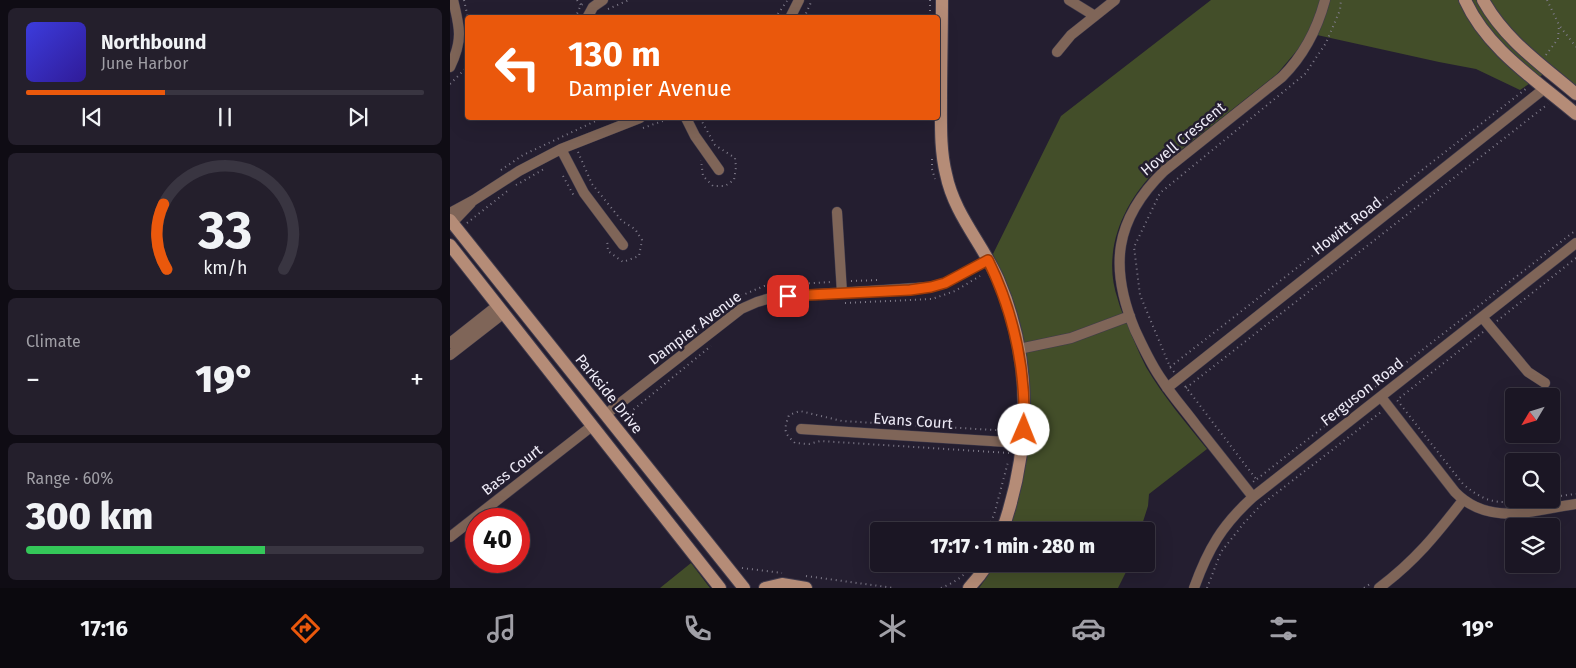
<!DOCTYPE html>
<meta charset="utf-8">
<style>
:root{--surface:#1b1624;--page:#241f2c;--text:#f1f3f6;--muted:#a09fa6;--line:#393541;--accent:#ea580c}
body{margin:0;font-family:"Fira Sans",sans-serif;background:var(--page);color:var(--text);height:100vh;display:flex;flex-direction:column;font-size:19px;white-space:nowrap}
*{box-sizing:border-box;margin:0}
p{font-size:16px;color:var(--muted)}
.icon{flex:none;width:28px;height:28px;fill:none;stroke:currentColor;stroke-width:2;stroke-linecap:round;stroke-linejoin:round}
.map{position:relative;flex:1;overflow:hidden}
.panel{display:flex;flex-direction:column;gap:8px;padding:8px;background:#0f0c14;width:450px}
.panel>*{flex:none}
.top-card{position:absolute;left:15px;top:15px;width:475px;height:105px;border-radius:5px;box-shadow:0 5px 20px #0002,0 0 0 1px var(--line);background:#ea580c;color:#fff;overflow:hidden}
.needle{width:32px;rotate:232deg}
.buttons{position:absolute;left:1055px;top:388px;display:grid;gap:10px}
.buttons a{display:grid;place-items:center;width:55px;height:55px;border-radius:5px;background:var(--surface);box-shadow:0 5px 20px #0002,0 0 0 1px var(--line);font-size:25px}
.speed{position:absolute;left:15px;top:508px;display:flex;gap:10px;font-size:25px;font-weight:700;text-align:center}
.speed>*{display:grid;place-content:center;width:65px;height:65px;border-radius:50%;background:var(--surface);box-shadow:0 5px 20px #0002,0 0 0 1px var(--line);line-height:1}
.speed .limit{border:8px solid #d22;background:#fff;color:#111}
.pin{position:absolute;display:grid;place-items:center;width:42px;height:42px;color:#fff;margin:-21px;border-radius:10px;box-shadow:0 2px 8px #0006}
.me{position:absolute;width:55px;margin:-28px;rotate:1deg;stroke-linejoin:round;filter:drop-shadow(0 0 4px #0008)}
.turn{display:flex;align-items:center;gap:18px;height:105px;padding:0 20px;font-size:22px}
.turn .icon{width:65px;height:65px;stroke-width:2.5}
.turn b{display:block;font-size:35px;line-height:42px}
.big{font-size:38px;font-weight:800;line-height:1.1}
.panel .tile{flex:1;display:flex;flex-direction:column;justify-content:center;gap:8px;min-width:0;padding:0 18px;border-radius:8px;background:var(--page)}
.panel .dial{align-items:center;gap:0}
.dial svg{height:130px;overflow:visible;fill:none;stroke:var(--line);stroke-width:7;stroke-linecap:round;text-anchor:middle}
.dial text{fill:var(--text);stroke:none}
.song{display:flex;align-items:center;gap:15px}
.cover{width:60px;height:60px;border-radius:8px;background:linear-gradient(135deg,hsl(240 70% 55%),hsl(250 70% 35%))}
.played{height:5px;border-radius:2px;background:linear-gradient(90deg,var(--accent) 35%,var(--line) 35%)}
.keys{display:flex;justify-content:space-around;direction:ltr}
.heat{display:flex;justify-content:space-between;align-items:center;font-size:28px;direction:ltr}
.charge{height:8px;border-radius:4px;background:linear-gradient(90deg,#34c759 60%,var(--line) 0)}
.trip{position:absolute;left:420px;top:522px;width:285px;height:50px;border-radius:5px;background:var(--surface);box-shadow:0 5px 20px #0002,0 0 0 1px var(--line);font-weight:800;line-height:50px;text-align:center}
.tab-bar{display:flex;height:80px;justify-content:space-around;align-items:center;background:#0b090e;color:var(--muted)}
.tab-bar .icon{width:35px;height:35px}
.tab-bar .current{color:var(--accent)}
.tab-bar b{font-size:22px;color:var(--text)}
main{display:flex;flex:1;min-height:0}
.map>svg:first-child{display:block}
.green{fill:#434e29}
.lines{fill:none;stroke-linecap:round;stroke-linejoin:round}
.street-casing{stroke:#403b4c;stroke-width:11}
.secondary-casing{stroke:#403b4c;stroke-width:14}
.path{stroke:#7f7b8a;stroke-width:2;stroke-dasharray:1 4;stroke-linecap:butt}
.street{stroke:#7f6558;stroke-width:10}
.secondary{stroke:#b58c77;stroke-width:12}
.route-casing{stroke:#983908;stroke-width:12}
.route{stroke:#ea580c;stroke-width:9}
.labels{text-anchor:middle;dominant-baseline:central;stroke-width:5;stroke-linejoin:round;paint-order:stroke}
.street-label{font-size:15px;fill:#eeebf7;stroke:#241e30}
</style>
<main>
<section class="panel">
<div class="tile">
<div class="song"><i class="cover"></i><div><b>Northbound</b><p>June Harbor</p></div></div>
<div class="played"></div>
<div class="keys"><svg class="icon" aria-label="previous" viewBox="0 0 24 24"><path d="M18 5L8 12l10 7zM5 5v14"/></svg><svg class="icon" aria-label="pause" viewBox="0 0 24 24"><path d="M8 5v14M16 5v14"/></svg><svg class="icon" aria-label="next" viewBox="0 0 24 24"><path d="M6 5l10 7-10 7zM19 5v14"/></svg></div>
</div>
<div class="tile dial"><svg viewBox="0 0 100 80">
<path d="M14 69A42 42 0 1 1 86 69"/>
<path d="M14 69A42 42 0 0 1 12 29" stroke="#ea580c"/>
<text x="50" y="56" font-size="32" font-weight="700">33</text>
<text x="50" y="72" font-size="11">km/h</text>
</svg></div>
<div class="tile"><p>Climate</p>
<div class="heat"><a>−</a><b class="big">19°</b><a>+</a></div>
</div>
<div class="tile"><p>Range · 60%</p><b class="big">300 km</b><div class="charge"></div></div>
</section>
<div class="map">
<svg width="1126" height="588" viewBox="0 0 1126 588">
<rect width="100%" height="100%" fill="#241e30"/>
<path class="green" d="M761,0H1126V86L1104,67L1070,90L1026,69L989,62L858,33L849,48L827,74L707,169C673,203 651,252 668,300C670,308 674,317 678,325C683,339 689,353 696,367C713,396 736,423 757,449L699,494L698,506L690,531H556L567,504L579,438L578,371L562,300L543,254L611,116Z
M241,563L260,588H210Z
M543,564H680L668,588H529L537,577Z"/>
<g class="lines">
<defs>
<path id="street" d="M619,0L645,16
M137,18L143,7L153,0
M340,18L349,0
M607,52L621,35L665,0
M0,67C13,40 10,28 3,0
M236,118L245,136L269,170
M111,149L134,193L173,245
M387,212L392,293
M0,213L24,200L69,171L111,149L190,118
M2,223L21,203
M1032,317L1078,372L1095,383
M0,343L48,305
M569,349L621,338L680,316
M0,355L54,313
M717,388L1095,88
M931,397L1005,492C1039,527 1083,510 1126,504
M155,415L291,309L307,302L324,297L481,287L495,283L538,260
M351,429L573,443
M803,497C784,473 765,449 746,425C735,410 722,396 712,380C701,365 693,347 685,330C659,267 664,220 714,171L832,77C854,55 867,30 875,0
M0,537L142,426
M744,588C758,549 772,525 803,497L1126,243
M929,588C965,561 986,535 1013,500"/>
<path id="secondary" d="M492,0C492,33 491,66 491,99C491,124 490,150 496,174C504,214 532,243 548,279C583,360 581,450 552,531
M1015,0C1037,49 1086,80 1126,114
M1033,0C1055,40 1092,65 1126,94
M0,220L294,588
M0,245L270,588
M315,588L332,584L356,588
M519,588L530,575L538,564"/>
</defs>
<use href="#street" class="street-casing"/>
<use href="#secondary" class="secondary-casing"/>
<path class="path" d="M14,0L18,18
M127,0L131,5
M480,0V18
M1097,0L1109,25L1126,47
M158,9L179,0
M125,18L131,5L134,3
M325,18L337,1
M354,18L362,0
M1096,55L1108,39L1109,25
M0,84L15,69L18,61
M250,118L265,145L285,158L286,167L284,180L275,186H263L253,176L251,160
M193,128L221,118
M128,152L142,184L172,221L185,229L192,240L189,256L173,262L158,251L157,239
M482,159V169L485,179
M51,170L73,155L152,118
M113,176L124,196
M66,185L94,169
M17,223L60,189
M401,281L429,280
M395,303L482,299L505,291L530,276
M1047,321L1126,258
M1033,332L947,400L1013,484C1040,507 1053,503 1086,499
M244,333L288,297L314,286L381,282
M720,367L1077,88
M724,372L720,367L690,295L684,247L710,193L855,74L876,43L890,10L891,0
M735,386L806,479L802,483
M736,388L1098,104
M172,419L261,346
M559,453L370,441L359,444L345,443C333,432 334,430 339,415L350,411L392,421L561,431
M807,479L1126,230
M1101,497L1126,494
M536,531L544,515L558,462
M292,568L332,573
M356,576L444,588
M491,588C503,583 516,576 522,564
M757,588L771,552L794,523L811,505L931,412L930,411
M914,588L920,584"/>
<use href="#street" class="street"/>
<use href="#secondary" class="secondary"/>
</g>
<g class="lines">
<defs>
<path id="route" d="M338,296L460,290L481,287L495,283L538,260C564,313 576,370 574,430"/>
</defs>
<use href="#route" class="route-casing"/>
<use href="#route" class="route"/>
</g>
<g class="labels">
<g class="street-label">
<text transform="translate(733 139) rotate(-40)">Hovell Crescent</text>
<text transform="translate(897 226) rotate(-38)">Howitt Road</text>
<text transform="translate(245 328) rotate(-37)">Dampier Avenue</text>
<text transform="translate(912 392) rotate(-38)">Ferguson Road</text>
<text transform="translate(159 394) rotate(51)">Parkside Drive</text>
<text transform="translate(463 421) rotate(4)">Evans Court</text>
<text transform="translate(62 470) rotate(-38)">Bass Court</text>
</g>
</g>
</svg>
<div class="buttons">
<a><svg class="needle" viewBox="-14 -14 28 28"><path d="M0-13l5 13h-10z" fill="#e53935"/><path d="M0 13l5-13h-10z" fill="#a09fa6"/></svg></a>
<a><svg class="icon" aria-label="search" viewBox="0 0 24 24"><circle cx="10" cy="10" r="6"/><path d="M15 15l6 6"/></svg></a>
<a><svg class="icon" aria-label="layers" viewBox="0 0 24 24"><path d="M12 4l9 5-9 5-9-5zM3 14l9 5 9-5"/></svg></a>
</div>
<div class="speed"><div class="limit">40</div></div>
<div class="pin" style="left:338px;top:296px;background:#d93025"><svg class="icon" aria-label="arrive" viewBox="0 0 24 24"><path d="M6 21V4h12l-3 4 3 4H6"/></svg></div>
<svg class="me" style="left:574px;top:430px" viewBox="-20 -20 40 40"><circle r="19" fill="#fff"/><path d="M0-13L10 11 0 6-10 11z" fill="#ea580c"/></svg>
<div class="trip">17:17 · 1 min · 280 m</div>
<div class="top-card">
<div class="turn"><svg class="icon" aria-label="left" viewBox="0 0 24 24"><path d="M17 20v-9H6M10 6l-5 5 5 5"/></svg><div><b>130 m</b>Dampier Avenue</div></div>
</div>
</div>
</main>
<nav class="tab-bar">
<b>17:16</b>
<svg class="icon current" aria-label="directions" viewBox="0 0 24 24"><path d="M12 3l9 9-9 9-9-9zM9 14v-3h6M13 9l2 2-2 2"/></svg>
<svg class="icon" aria-label="music" viewBox="0 0 24 24"><path d="M9 18V5l10-2v13"/><circle cx="6" cy="18" r="3"/><circle cx="16" cy="16" r="3"/></svg>
<svg class="icon" aria-label="phone" viewBox="0 0 24 24"><path d="M5 4h4l2 5-3 2q2 4 5 5l2-3 5 2v4C11 20 4 13 5 4z"/></svg>
<svg class="icon" aria-label="climate" viewBox="0 0 24 24"><path d="M12 3v18M4 7l16 10M4 17L20 7"/></svg>
<svg class="icon" aria-label="car" viewBox="0 0 24 24"><path d="M5 17H2v-5l4-1 3-4h7l3 4 3 1v5h-3M9 17h6M6 11h13"/><circle cx="7" cy="17" r="2"/><circle cx="17" cy="17" r="2"/></svg>
<svg class="icon" aria-label="filters" viewBox="0 0 24 24"><path d="M4 7h16M4 17h16"/><circle cx="9" cy="7" r="2"/><circle cx="15" cy="17" r="2"/></svg>
<b>19°</b>
</nav>
